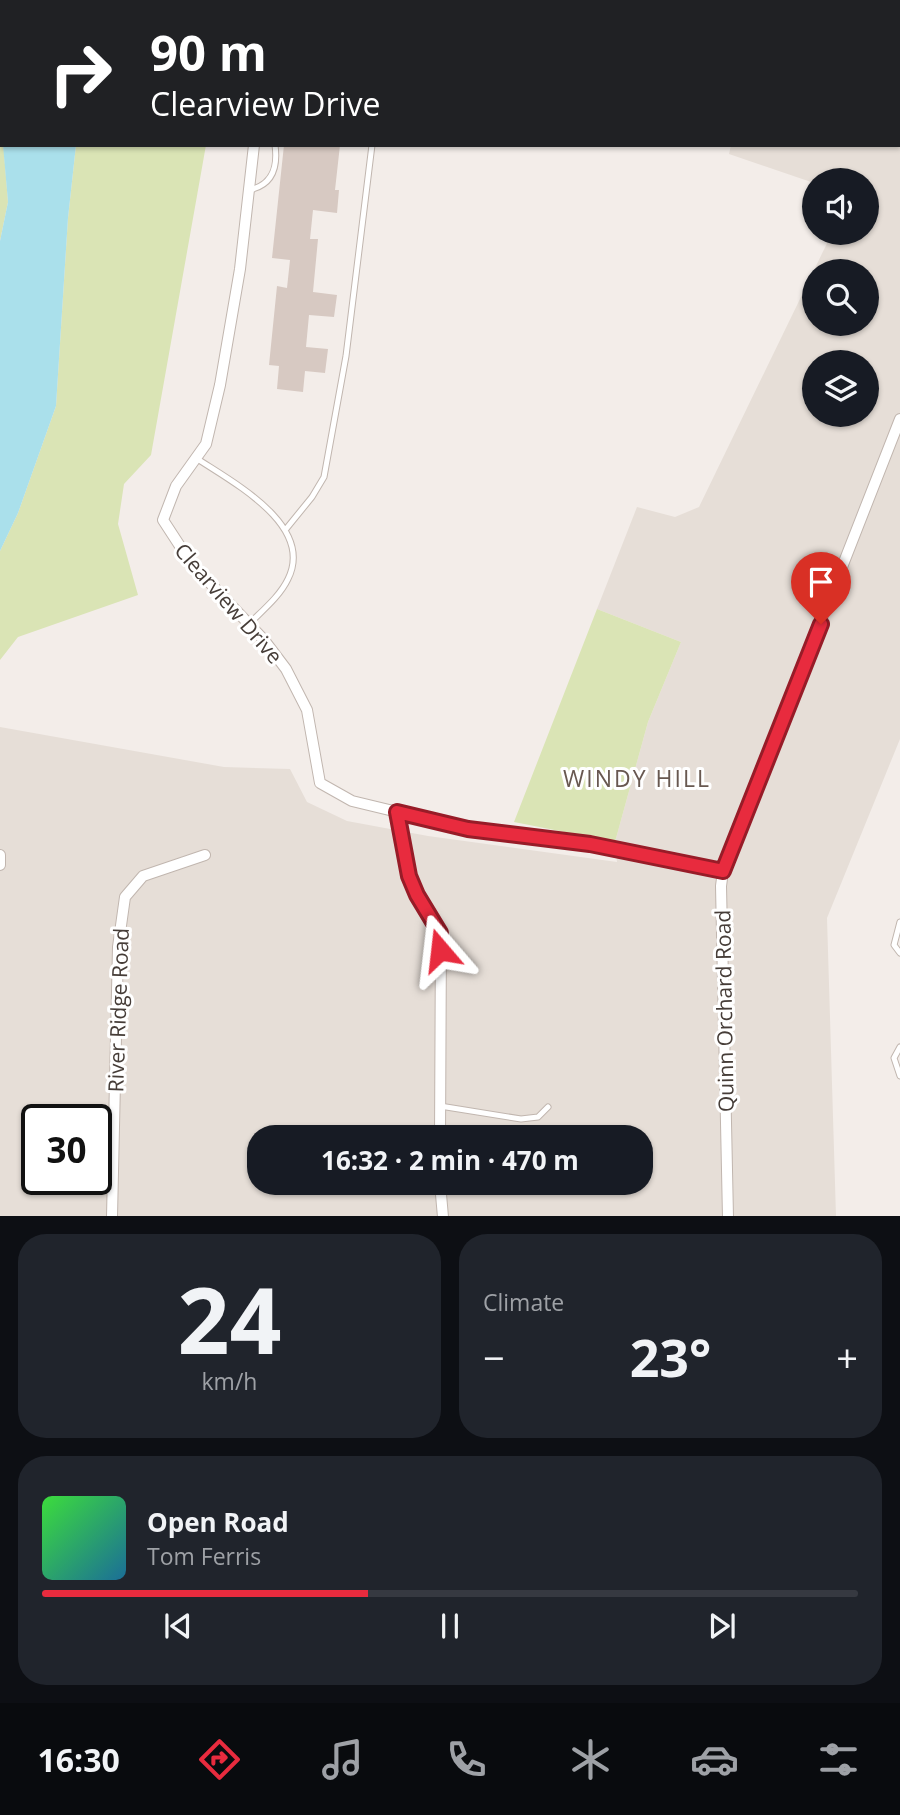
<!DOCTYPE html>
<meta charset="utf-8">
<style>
:root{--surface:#171b24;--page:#20242c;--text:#f1f3f6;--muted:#9ea1a6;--line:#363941;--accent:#e82b3e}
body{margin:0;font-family:"Open Sans",sans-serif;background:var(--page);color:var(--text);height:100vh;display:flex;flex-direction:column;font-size:26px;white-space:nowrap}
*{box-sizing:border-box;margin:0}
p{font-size:23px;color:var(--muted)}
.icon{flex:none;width:38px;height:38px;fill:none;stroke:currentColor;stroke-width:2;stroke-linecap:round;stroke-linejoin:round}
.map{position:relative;height:1216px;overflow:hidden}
.panel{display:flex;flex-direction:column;gap:18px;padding:18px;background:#0d0f14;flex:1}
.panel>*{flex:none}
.hud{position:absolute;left:0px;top:0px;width:901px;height:147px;box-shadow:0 2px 5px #0004;background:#202124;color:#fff;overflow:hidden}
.tools{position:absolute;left:802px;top:168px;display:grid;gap:14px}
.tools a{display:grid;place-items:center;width:77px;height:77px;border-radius:50%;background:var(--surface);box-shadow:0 2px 5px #0004;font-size:35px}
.speed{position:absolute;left:21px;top:1104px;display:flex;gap:14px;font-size:35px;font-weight:700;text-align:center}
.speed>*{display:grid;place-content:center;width:91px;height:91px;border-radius:50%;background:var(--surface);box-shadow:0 2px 5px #0004;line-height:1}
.speed .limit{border:4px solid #111;border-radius:10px;background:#fff;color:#111}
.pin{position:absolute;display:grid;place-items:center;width:60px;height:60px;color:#fff;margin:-72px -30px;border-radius:50% 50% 50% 0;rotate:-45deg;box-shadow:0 0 7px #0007}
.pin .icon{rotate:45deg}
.me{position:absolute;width:77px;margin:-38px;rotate:343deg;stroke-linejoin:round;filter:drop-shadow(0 0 5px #0008)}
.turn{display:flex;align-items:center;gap:24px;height:147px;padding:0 35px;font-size:32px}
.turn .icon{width:91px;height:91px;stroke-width:2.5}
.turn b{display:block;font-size:49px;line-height:60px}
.big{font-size:52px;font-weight:700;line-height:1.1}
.panel .tile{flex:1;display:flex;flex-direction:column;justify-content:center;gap:10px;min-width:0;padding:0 24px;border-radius:28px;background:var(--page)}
.panel .dial{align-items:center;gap:0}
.dial b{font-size:91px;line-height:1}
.song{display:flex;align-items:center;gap:21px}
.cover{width:84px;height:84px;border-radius:10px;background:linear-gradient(135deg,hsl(120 70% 55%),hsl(200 70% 35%))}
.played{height:7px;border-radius:4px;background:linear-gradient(90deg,var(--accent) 40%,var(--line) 40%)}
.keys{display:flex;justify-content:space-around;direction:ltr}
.heat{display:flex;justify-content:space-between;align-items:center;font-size:38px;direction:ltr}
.panel .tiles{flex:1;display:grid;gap:18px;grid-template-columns:1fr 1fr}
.tile:last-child{grid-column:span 2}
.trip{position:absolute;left:247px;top:1125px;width:406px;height:70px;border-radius:28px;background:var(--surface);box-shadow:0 2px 5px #0004;font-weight:700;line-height:70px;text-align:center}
.tab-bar{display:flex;height:112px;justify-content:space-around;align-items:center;background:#090b0e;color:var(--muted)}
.tab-bar .icon{width:49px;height:49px}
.tab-bar .on{color:var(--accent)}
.tab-bar b{font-size:32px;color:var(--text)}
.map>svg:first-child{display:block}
.residential{fill:#e6ded7;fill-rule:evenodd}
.green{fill:#dae4b5}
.water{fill:#aae0eb}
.building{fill:#d7c9c2}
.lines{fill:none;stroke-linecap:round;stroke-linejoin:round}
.service-casing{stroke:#c1b6af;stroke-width:7}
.minor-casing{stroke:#c1b6af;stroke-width:12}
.service{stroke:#fff;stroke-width:5}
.minor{stroke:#fff;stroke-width:10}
.route-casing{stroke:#971c28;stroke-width:18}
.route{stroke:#e82b3e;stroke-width:12}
.labels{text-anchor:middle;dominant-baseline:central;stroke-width:6;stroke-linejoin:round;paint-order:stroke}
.street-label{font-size:21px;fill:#463d38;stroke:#fff}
.neighbourhood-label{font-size:23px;letter-spacing:2px;fill:#685850;stroke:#fff}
</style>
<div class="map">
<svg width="900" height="1217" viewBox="0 0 900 1217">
<rect width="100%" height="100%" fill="#f3ede9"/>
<path class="residential" d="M900,140V739L827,918L836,1216H0V727L224,767L290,769L307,802L347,821L428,836L617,862L615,842L648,722L681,642L597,609L637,507L675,517L699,507L832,233H866V180H814V183L729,154L731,145H900ZM814,271H866V324H814ZM814,362H866V415H814ZM37,1120H96V1180H37ZM259,1138H640V1183H259Z"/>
<path class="green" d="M0,103L8,202L0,241Z
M76,145H206L151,455L124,484L118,524L138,595L18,637L0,660V551L18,513L56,406L68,218Z
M597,609L681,642L648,722L615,842L514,822Z"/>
<path class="water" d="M3,145H76L68,218L56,406L18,513L0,551V241L8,202Z"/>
<path class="building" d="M284,145H340L335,190H339L337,213L313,210L310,239H318L313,292L337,295L334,317L309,315L306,347L328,349L325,373L305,371L303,392L277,389L279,366L269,365L277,286L287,288L290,260L272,258Z"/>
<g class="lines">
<defs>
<path id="service" d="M392,2V0
M728,2V0
M825,2V0
M249,190C273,185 278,167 275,145
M196,458C232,482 315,525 288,579C280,596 263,610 249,624
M286,529L312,497L324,477L346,356L372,145
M397,813L409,876L417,895L441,933
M900,922L894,945L900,953
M900,1047L894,1058L900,1076
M440,1106L521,1119L538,1117L548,1107
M440,1185L497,1183"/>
<path id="minor" d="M595,0L598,2
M270,2V0
M635,2L636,0
M900,122V123
M254,145L240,269L220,385L206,444L176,486L163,520L191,563L264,640L286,669L307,710L320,783L352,801L468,829L590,844L723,871
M0,865V855
M440,1138L441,933
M440,1183L443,1217
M112,1217L118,947L125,897L143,876L205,855
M728,1217L721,886L723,871L900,419"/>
</defs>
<use href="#service" class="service-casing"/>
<use href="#minor" class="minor-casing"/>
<use href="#service" class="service"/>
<use href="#minor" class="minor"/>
</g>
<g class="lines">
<defs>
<path id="route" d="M440,950V933L417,895L409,876L397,812L468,829L590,844L723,871L821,624"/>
</defs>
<use href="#route" class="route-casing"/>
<use href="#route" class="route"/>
</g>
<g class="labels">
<g class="street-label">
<text transform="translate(229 603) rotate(49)">Clearview Drive</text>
<text transform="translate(118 1010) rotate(-88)">River Ridge Road</text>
<text transform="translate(724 1011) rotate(-91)">Quinn Orchard Road</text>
</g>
<g class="neighbourhood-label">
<text x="637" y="778">WINDY HILL</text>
</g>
</g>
</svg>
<div class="tools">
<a><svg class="icon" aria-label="sound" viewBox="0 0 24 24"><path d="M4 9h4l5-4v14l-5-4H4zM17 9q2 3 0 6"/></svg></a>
<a><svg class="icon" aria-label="search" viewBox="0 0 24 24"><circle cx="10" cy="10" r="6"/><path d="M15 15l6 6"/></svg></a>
<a><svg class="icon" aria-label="layers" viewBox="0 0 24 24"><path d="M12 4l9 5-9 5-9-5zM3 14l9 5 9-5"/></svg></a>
</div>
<div class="speed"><div class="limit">30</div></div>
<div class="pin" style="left:821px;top:624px;background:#d93025"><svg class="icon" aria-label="arrive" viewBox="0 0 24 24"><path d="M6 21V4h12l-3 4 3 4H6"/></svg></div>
<svg class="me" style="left:440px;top:950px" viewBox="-20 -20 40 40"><path d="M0-17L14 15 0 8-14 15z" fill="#e82b3e" stroke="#fff" stroke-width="4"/></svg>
<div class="trip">16:32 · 2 min · 470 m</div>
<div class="hud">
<div class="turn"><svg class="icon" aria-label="right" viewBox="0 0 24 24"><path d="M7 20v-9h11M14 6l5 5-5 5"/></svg><div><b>90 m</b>Clearview Drive</div></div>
</div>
</div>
<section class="panel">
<div class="tiles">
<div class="tile dial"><b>24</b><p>km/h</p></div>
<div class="tile"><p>Climate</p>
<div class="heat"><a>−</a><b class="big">23°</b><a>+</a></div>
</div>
<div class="tile">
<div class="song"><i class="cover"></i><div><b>Open Road</b><p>Tom Ferris</p></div></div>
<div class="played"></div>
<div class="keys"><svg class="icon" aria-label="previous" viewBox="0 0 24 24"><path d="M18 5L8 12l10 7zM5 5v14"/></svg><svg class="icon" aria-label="pause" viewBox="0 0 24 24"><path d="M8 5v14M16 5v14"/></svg><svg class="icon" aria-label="next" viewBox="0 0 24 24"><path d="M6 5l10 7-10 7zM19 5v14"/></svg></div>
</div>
</div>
</section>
<nav class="tab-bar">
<b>16:30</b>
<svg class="icon on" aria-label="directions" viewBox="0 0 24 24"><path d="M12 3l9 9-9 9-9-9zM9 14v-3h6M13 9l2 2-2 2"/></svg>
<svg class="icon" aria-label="music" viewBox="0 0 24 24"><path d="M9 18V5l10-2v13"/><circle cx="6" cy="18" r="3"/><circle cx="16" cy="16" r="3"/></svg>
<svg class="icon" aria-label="phone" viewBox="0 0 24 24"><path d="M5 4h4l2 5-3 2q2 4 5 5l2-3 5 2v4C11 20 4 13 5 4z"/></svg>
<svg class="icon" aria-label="climate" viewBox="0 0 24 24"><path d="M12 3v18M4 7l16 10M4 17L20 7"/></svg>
<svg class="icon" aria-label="car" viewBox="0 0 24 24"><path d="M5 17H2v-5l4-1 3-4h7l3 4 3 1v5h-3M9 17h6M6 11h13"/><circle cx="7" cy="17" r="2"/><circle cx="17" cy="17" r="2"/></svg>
<svg class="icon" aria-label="filters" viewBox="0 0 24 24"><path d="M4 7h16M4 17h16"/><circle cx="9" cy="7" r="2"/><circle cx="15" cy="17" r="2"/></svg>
</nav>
